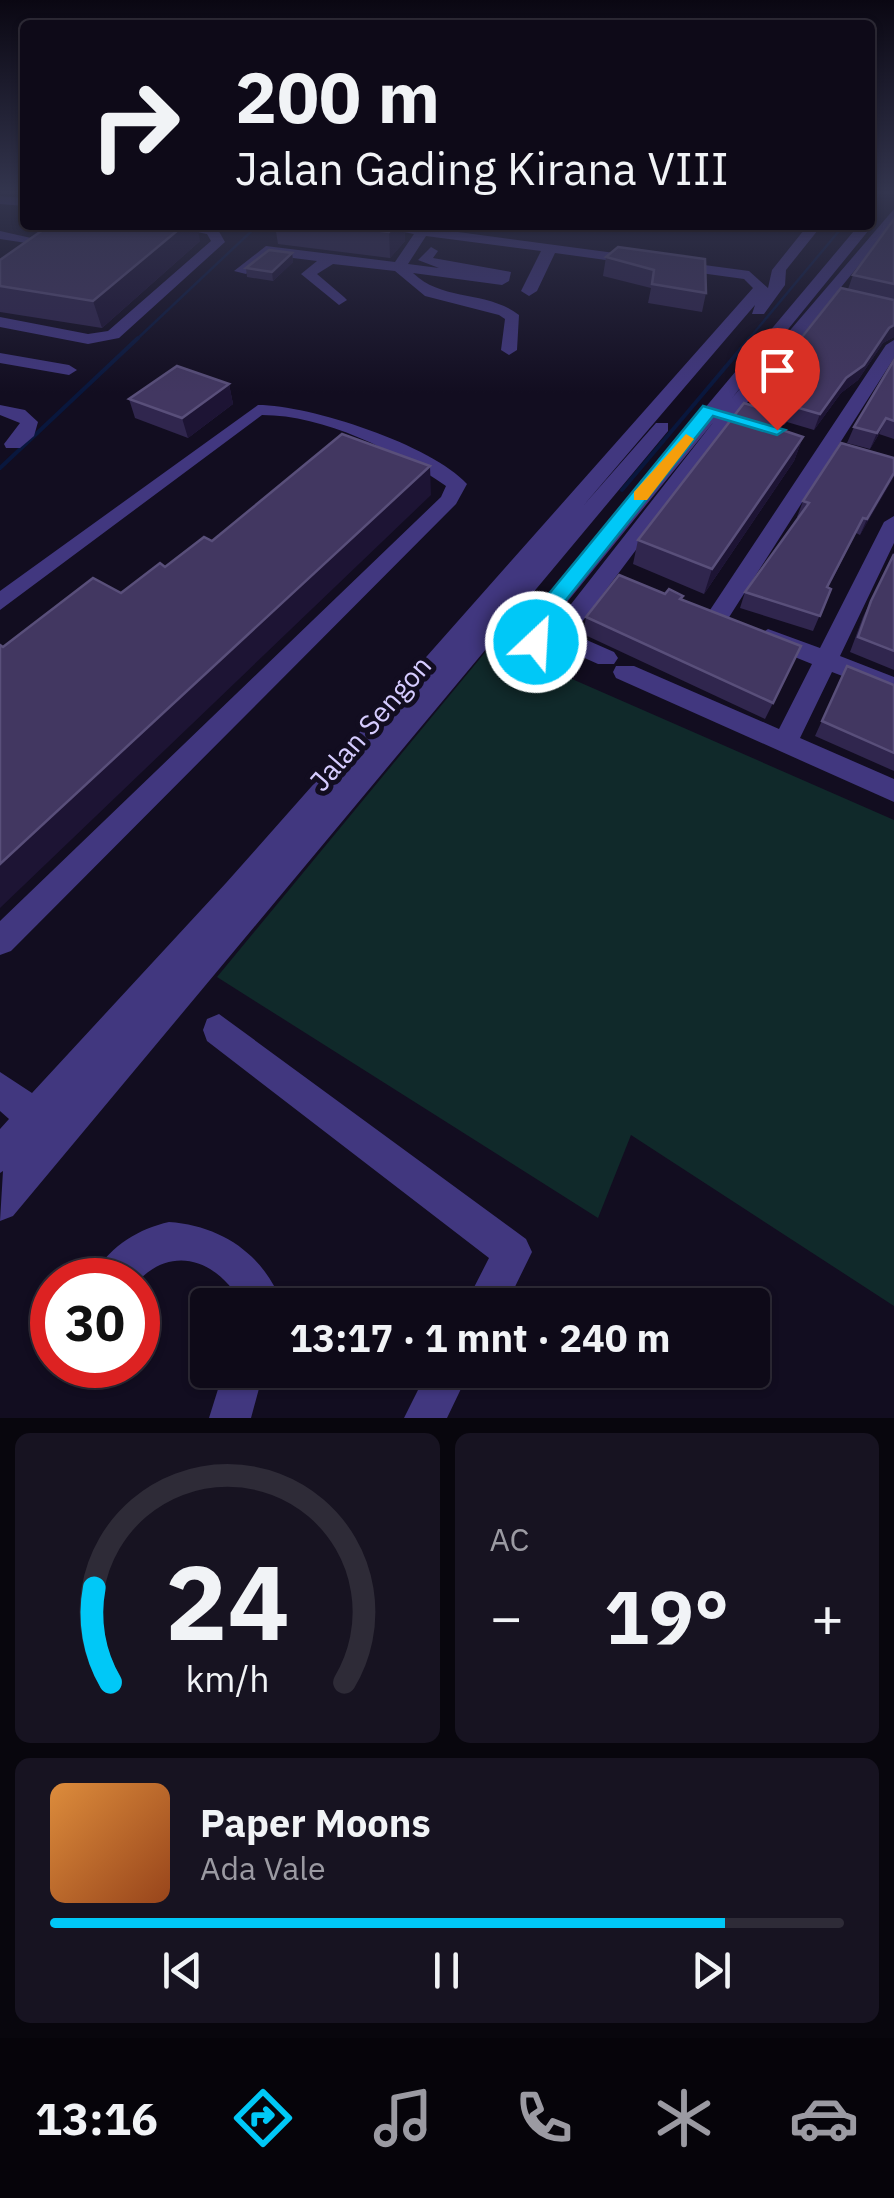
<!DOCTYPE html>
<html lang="id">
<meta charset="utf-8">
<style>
:root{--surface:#0e0a18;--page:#171321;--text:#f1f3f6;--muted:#9b9aa2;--line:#2e2b37;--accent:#00c8f7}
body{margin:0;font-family:"IBM Plex Sans",sans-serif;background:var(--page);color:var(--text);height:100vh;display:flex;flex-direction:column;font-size:38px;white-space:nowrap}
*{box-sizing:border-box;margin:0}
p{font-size:32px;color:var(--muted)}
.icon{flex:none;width:55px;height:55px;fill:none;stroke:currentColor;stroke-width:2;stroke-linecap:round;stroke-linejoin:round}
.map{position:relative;height:1418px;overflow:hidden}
.drawer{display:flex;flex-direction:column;gap:15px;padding:15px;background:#08060d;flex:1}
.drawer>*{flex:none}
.top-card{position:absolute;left:20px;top:20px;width:855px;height:210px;border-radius:10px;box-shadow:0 2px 8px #0004,0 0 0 2px var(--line);background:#0e0a18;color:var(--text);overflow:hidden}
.speed{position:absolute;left:30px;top:1258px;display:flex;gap:20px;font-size:50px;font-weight:700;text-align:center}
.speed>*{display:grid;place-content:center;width:130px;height:130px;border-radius:50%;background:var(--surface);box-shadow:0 2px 8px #0004,0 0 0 2px var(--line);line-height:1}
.speed .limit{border:15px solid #d22;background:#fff;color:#111}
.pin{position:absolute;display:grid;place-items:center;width:85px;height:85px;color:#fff;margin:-102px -42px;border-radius:50% 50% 50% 0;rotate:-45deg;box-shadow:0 0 10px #0007}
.pin .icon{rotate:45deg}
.me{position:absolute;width:110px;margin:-55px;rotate:25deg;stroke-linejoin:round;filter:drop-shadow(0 0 8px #0008)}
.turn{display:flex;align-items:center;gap:35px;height:210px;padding:0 50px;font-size:45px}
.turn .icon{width:130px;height:130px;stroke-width:2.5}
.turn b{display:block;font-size:70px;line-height:85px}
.big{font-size:75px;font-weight:700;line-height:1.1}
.drawer .card{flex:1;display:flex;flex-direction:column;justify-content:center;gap:15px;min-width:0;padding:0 35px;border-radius:15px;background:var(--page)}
.drawer .dial{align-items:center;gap:0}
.dial svg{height:260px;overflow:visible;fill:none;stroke:var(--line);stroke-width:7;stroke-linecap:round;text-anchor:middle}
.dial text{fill:var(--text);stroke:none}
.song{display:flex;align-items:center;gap:30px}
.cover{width:120px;height:120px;border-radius:15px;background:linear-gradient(135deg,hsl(30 70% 55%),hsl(20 70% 35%))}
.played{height:10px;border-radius:5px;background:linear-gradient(90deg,var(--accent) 85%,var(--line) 85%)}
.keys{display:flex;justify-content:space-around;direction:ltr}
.heat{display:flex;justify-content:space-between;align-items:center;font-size:55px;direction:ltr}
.drawer .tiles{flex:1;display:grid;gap:15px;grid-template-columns:1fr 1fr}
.card:last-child{grid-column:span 2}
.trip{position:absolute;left:190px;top:1288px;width:580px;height:100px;border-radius:10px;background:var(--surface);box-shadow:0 2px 8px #0004,0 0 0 2px var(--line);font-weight:700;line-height:100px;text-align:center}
.dock{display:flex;height:160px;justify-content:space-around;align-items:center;background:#06040a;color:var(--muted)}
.dock .icon{width:70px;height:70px}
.dock .active{color:var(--accent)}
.dock b{font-size:45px;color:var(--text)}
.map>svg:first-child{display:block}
.green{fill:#10292a}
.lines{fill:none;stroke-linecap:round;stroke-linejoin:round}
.stream-far1{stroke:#09173d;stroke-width:2.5}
.stream{stroke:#09173d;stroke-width:4}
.minor{fill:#41377f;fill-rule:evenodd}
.wall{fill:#30264e}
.shaded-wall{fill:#1d1434}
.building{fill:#423761;stroke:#594f7a;stroke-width:2.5}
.route{fill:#00c8f7;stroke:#0082a1;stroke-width:2.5}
.slow{fill:#f59e0b}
.labels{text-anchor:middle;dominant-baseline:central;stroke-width:10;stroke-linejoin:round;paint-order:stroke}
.street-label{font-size:28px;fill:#d6ccff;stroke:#120d20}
</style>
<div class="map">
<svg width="894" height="1418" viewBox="0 0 894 1418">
<rect width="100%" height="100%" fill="#120d20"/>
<path class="green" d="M492,644L894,820V1306L631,1135L598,1218L217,977Z"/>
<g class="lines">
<path class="stream-far1" d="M136,340L258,225
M748,340L844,225"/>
<path class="stream" d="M0,468L138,338
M622,490L750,338"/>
<path class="minor" d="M0,196L25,198V206L0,204Z
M894,209V222L734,419L573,634L614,652L618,658L614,664H598L560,647L549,651L528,649L523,629L539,605L859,225H873L732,398ZM715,420L550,631L547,633L555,617Z
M163,225L217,228L225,242L119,338L88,344L0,327V317L88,334L108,331L211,241L207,234Z
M368,225H406L749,271L768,288L772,270L808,225H822L786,270L785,285L764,314H752L755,305L583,506L656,423H668V431L13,1216L0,1221L3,1171L0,1173V1129L9,1119L0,1111V1072L32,1093L226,883L753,288L744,279L555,253L537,291L529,296L521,291L541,251L426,236L408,264L439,268L418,260L431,247L438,251L433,258L511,272L509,281L502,285L413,273C443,302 487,290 519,315L517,350L509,355L501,350L505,319L499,315L425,296L395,271L333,264L317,274L344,297L347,300L339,305L301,274L317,261L269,255L246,274L234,271L266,246L395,262L414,234Z
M0,231L40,240L33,244L0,239Z
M894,340V358L726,622H710L707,616L710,610L886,345Z
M0,353L69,365L77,370L69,375L0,363Z
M0,405L25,410L38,422L34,436L20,448H6L4,444L20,423L0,415Z
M258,405C310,405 432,445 467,484L456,504L11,951L0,955V921L441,497L446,486C396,451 324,415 262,415L0,610V591Z
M894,516V543L840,656L894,677V696L832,672L800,738L894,779V802L616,678L613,672L616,666H634L779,729L812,664L760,643L756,637L768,629L820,648L884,522Z
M219,1014L526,1239L532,1252L506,1305H465L489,1258L207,1041L203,1030L207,1019Z
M169,1222C223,1226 264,1255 283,1305H243C219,1262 175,1243 138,1281L92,1280C105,1249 137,1229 169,1222Z
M224,1370H264L251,1418H209Z
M428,1370H470L447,1418H404Z"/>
</g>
<path class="wall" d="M894,219V337L883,343L858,380L841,393L814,430L787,422L784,425L779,424L778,428L803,437L794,461L704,594L633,564L638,540L752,406L754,397L848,289L853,275Z
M275,225H404L405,241L390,258L278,244Z
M200,241L102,328L0,312V260Z
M618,247L706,293L702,312L648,303L651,288L603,276L606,257Z
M292,253L293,262L273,281L247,277L246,268Z
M894,360V439L879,434L870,449L847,443L854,427Z
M229,384L233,404L188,438L135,418L129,399Z
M894,473L860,535L856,533L828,588L831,589L813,631L740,608L745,592L799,517H797L803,501Z
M894,554V670L850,652L863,617Z
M665,594L681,600L793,663L765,719L583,634L586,617Z
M840,681L894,685V771L815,736Z"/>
<path class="shaded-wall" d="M184,225H197L200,241L102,328L93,301Z
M395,225H404L405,241L390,258L389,232Z
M292,253L293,262L273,281L272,272Z
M894,325V337L883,343L858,380L841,393L814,430L820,414L846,378L889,328Z
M229,384L233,404L188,438L182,418Z
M886,418L879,434L870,449L877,433Z
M803,437L794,461L704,594L712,569Z
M430,466L431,495L0,908V864Z
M894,473V477L860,535L867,519Z"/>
<path class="building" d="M894,219V284L853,275Z
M50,225H184L93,301L0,286V260Z
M334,225H395L389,232Z
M618,247L705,259L706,293L652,284L654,270L606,257Z
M269,250L292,253L272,272L246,268Z
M841,288L894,300V325L889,328L864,365L846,378L820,414L792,406L789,410L754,397Z
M894,360V421L886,418L877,433L854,427Z
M177,366L229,384L182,418L129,399Z
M744,403L782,415L773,427L803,437L712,569L638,540Z
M342,434L430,466L0,864V645L3,647L93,578L121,593L160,563L165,567L204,537L212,541Z
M841,443L894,458V473L867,519L863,518L827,587L831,589L820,616L745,592L809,503L803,501Z
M894,554V651L858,637L871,601Z
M619,575L665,594L669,589L683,596L680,599L801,646L773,703L586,617Z
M847,666L894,685V753L822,721Z"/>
<linearGradient id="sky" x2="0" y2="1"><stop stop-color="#0a0712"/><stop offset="0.49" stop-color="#33354e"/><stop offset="1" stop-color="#33354e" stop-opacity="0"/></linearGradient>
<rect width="894" height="393" fill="url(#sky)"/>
<path class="route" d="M703,406L785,430L777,435L713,416L554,615L544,648H528L525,630L539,606Z"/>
<path class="slow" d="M686,434L694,439L647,500H634V492Z"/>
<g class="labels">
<g class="street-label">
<text transform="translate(370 723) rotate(-49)">Jalan Sengon</text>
</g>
</g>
</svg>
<div class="speed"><div class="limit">30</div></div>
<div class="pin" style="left:777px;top:430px;background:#d93025"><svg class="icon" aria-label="arrive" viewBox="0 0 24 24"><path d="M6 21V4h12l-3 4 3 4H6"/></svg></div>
<svg class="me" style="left:536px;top:642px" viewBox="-20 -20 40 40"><circle r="17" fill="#00c8f7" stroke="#fff" stroke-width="3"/><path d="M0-11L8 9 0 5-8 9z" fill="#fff"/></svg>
<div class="trip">13:17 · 1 mnt · 240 m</div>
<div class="top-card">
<div class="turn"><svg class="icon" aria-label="right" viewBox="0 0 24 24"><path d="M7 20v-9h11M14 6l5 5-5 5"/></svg><div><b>200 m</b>Jalan Gading Kirana VIII</div></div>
</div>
</div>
<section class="drawer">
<div class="tiles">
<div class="card dial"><svg viewBox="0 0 100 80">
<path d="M14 69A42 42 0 1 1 86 69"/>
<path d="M14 69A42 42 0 0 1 9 40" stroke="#00c8f7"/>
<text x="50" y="56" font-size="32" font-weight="700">24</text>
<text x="50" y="72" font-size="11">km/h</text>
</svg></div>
<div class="card"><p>AC</p>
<div class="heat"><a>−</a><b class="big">19°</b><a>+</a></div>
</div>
<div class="card">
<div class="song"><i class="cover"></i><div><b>Paper Moons</b><p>Ada Vale</p></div></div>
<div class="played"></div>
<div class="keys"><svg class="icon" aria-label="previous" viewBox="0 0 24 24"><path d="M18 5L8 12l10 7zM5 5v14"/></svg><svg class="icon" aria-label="pause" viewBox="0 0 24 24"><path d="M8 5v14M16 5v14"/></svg><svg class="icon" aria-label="next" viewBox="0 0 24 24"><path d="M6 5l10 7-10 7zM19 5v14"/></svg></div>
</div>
</div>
</section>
<nav class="dock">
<b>13:16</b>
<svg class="icon active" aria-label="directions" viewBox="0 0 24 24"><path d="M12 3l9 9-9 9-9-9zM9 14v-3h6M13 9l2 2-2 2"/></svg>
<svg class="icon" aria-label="music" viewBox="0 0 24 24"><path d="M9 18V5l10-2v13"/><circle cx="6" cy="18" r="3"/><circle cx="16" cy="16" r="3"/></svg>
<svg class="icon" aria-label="phone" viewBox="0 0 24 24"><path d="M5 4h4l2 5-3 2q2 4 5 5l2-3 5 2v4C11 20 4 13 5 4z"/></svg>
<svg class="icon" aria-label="climate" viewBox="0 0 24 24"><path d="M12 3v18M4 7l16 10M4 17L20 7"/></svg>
<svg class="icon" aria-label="car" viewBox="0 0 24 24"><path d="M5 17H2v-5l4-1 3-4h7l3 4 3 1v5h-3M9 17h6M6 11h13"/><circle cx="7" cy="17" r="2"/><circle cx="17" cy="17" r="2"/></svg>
</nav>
